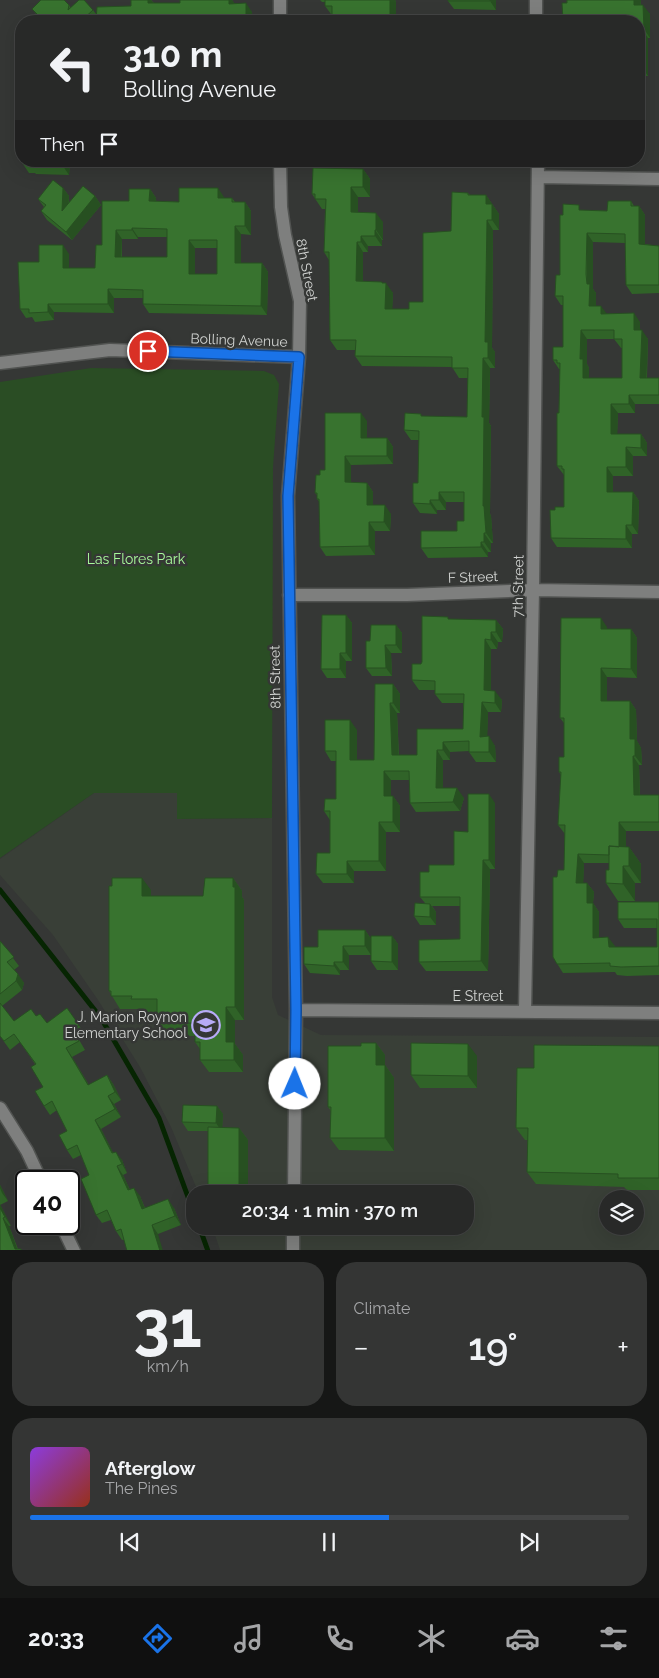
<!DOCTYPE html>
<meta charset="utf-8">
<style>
:root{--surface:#282928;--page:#343534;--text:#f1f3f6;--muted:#a5a6a8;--line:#444545;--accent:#1a73e8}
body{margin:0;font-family:Raleway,sans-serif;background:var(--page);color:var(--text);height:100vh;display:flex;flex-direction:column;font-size:19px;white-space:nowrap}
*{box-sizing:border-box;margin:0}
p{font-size:16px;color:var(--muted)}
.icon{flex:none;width:28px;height:28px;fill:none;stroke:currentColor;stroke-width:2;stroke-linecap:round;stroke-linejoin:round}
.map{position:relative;height:1250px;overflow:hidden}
.side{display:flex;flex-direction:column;gap:12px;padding:12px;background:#161716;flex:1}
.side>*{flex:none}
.guide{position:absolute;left:15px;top:15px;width:630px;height:152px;border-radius:20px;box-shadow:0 5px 20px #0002,0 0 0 1px var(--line);background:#282928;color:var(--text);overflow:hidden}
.fabs{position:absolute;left:599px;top:1190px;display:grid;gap:10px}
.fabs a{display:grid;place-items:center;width:45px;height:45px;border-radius:50%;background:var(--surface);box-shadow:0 5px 20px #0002,0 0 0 1px var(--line);font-size:25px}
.speed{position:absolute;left:15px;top:1170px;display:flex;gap:10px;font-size:25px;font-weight:700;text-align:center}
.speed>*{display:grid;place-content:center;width:65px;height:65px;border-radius:50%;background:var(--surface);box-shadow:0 5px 20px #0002,0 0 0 1px var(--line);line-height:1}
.speed .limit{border:2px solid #111;border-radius:8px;background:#fff;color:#111}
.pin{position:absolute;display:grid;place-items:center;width:42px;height:42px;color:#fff;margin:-21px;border:2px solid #fff;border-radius:50%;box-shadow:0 1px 5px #0007}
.me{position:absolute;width:55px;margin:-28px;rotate:1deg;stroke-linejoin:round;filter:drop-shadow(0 0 4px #0008)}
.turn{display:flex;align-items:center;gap:18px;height:105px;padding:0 25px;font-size:22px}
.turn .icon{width:65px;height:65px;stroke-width:2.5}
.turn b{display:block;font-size:35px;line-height:42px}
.then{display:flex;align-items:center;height:48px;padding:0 25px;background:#0003;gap:10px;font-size:19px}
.big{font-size:38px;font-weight:600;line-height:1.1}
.side .card{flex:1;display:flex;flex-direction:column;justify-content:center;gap:8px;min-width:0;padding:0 18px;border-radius:20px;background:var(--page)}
.side .dial{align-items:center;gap:0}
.dial b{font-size:65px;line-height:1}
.song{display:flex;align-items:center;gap:15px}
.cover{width:60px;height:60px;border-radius:8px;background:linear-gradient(135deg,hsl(270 70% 55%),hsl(10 70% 35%))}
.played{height:5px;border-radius:2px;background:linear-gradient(90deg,var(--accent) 60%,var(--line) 60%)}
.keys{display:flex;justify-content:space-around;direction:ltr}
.heat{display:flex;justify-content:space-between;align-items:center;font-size:28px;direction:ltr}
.side .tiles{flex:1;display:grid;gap:12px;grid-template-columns:1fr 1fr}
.card:last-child{grid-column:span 2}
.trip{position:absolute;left:186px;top:1185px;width:288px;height:50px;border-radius:20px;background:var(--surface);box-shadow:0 5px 20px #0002,0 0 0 1px var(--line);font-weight:600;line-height:50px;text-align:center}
.dock{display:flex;height:80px;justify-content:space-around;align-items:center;background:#101010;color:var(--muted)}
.dock .icon{width:35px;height:35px}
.dock .selected{color:var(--accent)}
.dock b{font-size:22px;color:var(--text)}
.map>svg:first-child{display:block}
.built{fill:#393f37;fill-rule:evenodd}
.green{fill:#2a4d24}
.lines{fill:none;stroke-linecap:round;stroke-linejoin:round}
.stream{stroke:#062502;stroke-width:5}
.minor-casing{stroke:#515351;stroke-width:15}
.minor{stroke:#7e7f7e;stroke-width:12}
.wall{fill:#306328;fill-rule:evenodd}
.shaded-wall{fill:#275021}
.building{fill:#38732f;stroke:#275021;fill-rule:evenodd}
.route-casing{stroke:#114b97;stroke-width:12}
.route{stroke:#1a73e8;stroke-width:9}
.labels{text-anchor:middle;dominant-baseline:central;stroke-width:5;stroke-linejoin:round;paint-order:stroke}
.street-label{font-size:14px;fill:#d1d3d1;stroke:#353735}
.park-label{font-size:14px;fill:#a7f99a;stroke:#353735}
.poi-label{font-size:14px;fill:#d1d3d1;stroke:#353735;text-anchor:end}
</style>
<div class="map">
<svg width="659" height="1251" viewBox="0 0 659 1251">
<rect width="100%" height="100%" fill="#353735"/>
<path class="built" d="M94,793H177L178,819L272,818V997L278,1015L321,1035L659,1037V1250H220L212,1226H465V1194H199L171,1127L140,1067L98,1000L53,935L0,875V859ZM608,1199H635V1226H608Z"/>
<path class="green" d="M91,368L264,371L274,375L279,384L273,467L272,818L177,819V793H94L0,858V382Z"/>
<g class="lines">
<path class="stream" d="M0,890L101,1018L159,1118L195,1216
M199,1226L208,1251"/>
<defs>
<path id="minor" d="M536,0V21
M280,21V0
M280,161L281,207L285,235L300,301L299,357L288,496L296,1010L294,1194
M538,177L659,179
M0,363L110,350L299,357
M289,595H407L533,590L659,592
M296,1010L659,1013
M525,1011L533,590L538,161
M0,1108L27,1151L41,1181
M61,1224L74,1251
M293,1251V1226"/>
</defs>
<use href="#minor" class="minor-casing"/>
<use href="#minor" class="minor"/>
</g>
<path class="wall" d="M131,0H151L154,3H180L232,0L234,3L252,12V21H42L32,9L69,5L71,8L93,10L96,14L131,6Z
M320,0H395L396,2V21H336L332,16V14H331L325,6V2H322Z
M496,0V10L454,9L448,1Z
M567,0H641V5L650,14V38H648V76H639V21H563Z
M639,108L644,115L643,137H639Z
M70,161L69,175L36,174L35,173H29L23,164Z
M380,161H400V167H384Z
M363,169L370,179V197H358V212L383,222V240H382V246H368V252H363V281L383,283L393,293L392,309H409L423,302L451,231L468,193L470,195H486L499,214V230H493L492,348L495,352V368H490L489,423L491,426L490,514L491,516L493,543H491V552H488V557L428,558L421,548L457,531L464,521V502H446V510H437V514L420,513L413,503L418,483L419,440H411L404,430L423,416L467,417L468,378H459L452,367L362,366L355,356V350H337L330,340L329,260L324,252L325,209H322L312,194Z
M63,188L69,196V203L95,196L101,205L72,240L47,220L41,211L44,207L38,199Z
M150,189L156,198V201L179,202L224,197V198H232L235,202H245L251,211V235L241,234V263H262L268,272L267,315L149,313L143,304V298H114V313L54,312V320L35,322L32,317L26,318L20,309L39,262L69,254V268H95L102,245L129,201ZM138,237H167V257H122V239H138ZM195,248H217V274H195Z
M631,201L634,206H639L645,215V244L659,246V293L632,294L626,285L625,243L593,242V289L596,293V306L606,314L640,322V330L648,339L647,378H659V404H635V413H618L617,434H641L647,443V456H633V476H613V492H633L639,501L638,534H632V548L557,547L551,538L555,510L564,507V475L557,466L560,369H559L553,360L563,347V305H561L555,296L560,275L563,215L582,210L607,211ZM587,339H614L621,348H622V378H589V368L587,364Z
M367,421V438H387L393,447V464L351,465V483H367L373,492V505L391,514L390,531H375V555L326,556L320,547V503L317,499V495L315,493L320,475L325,470Z
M346,615L352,623V661H346V678H327L321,669Z
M450,619L496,620L503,629L502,642H498L497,649H491V690L502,700L501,712H488L487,736L495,746L496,762H476L469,752V751L450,752V760H443V788L464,798L460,811L416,812L410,803L409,780H391V796H393L400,806V832H386V871H354V883H323L316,874L330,853V820L324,811L336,799V761H331L325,751L357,730V760H374L393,684L400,694V713H397L399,755H417L463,729V703H442L435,694V690H419L412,680L421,664Z
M396,625L402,633V653H391L392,676H372L366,668L370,641Z
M607,627V629H631L637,638V678L607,677V701H630L636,710L637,741L641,748L642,765H639L640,795H659V831H626V847H629L641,864V883H635V901H618L606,883L609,870V863H584L583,883H587L594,892L593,903L599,912V937L615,946V947H657V928H624L618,919L659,902V975L627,976L617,975L615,972L563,973L553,957L557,877L564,870L565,834L558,825L561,775L559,772L564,757V723L560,718Z
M495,803V869H490L488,971H426L419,962L460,939V906H432L436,912V925H420L414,916L425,903L420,897L429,872L454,865L468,832Z
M233,878L242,891V897L244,900V1020H235V1044L243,1055V1072H209L200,1060V1049L195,1042V1036H165L157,1023V1012H140L138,1009H120L109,991L151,890V896H203Z
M365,930L371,939L392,936L398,944V970H377L371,961V955H349V970H340V975L310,973L304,964L318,947Z
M0,941L19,966L14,970L24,983L22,990L2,1006L14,1021L36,1016L47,1023L67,1008L85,1034L78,1038L85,1050L72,1057L89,1085L107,1075L113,1084L121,1100L114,1104L121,1117L101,1129L113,1153L122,1160L127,1173L123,1175L130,1190L140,1196L145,1208H174L181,1225L158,1234L122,1240L116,1231L111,1220L102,1223L96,1215L89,1175L81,1155L73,1159L67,1150V1131L57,1110L50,1115L44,1106L43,1087L35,1064L20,1042L10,1050L0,1036Z
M376,1043L385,1055V1065L394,1078V1151L339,1150L330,1138L331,1111L328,1107L361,1046Z
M659,1046V1190H627L624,1187L536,1184L527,1172L528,1140H525L516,1128L534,1068Z
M477,1056V1088H420L411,1075Z
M217,1106L223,1114L222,1128H239L248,1140V1194H210L208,1191V1131H188L182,1122Z
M0,1185L8,1201L0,1205L11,1226H9L18,1249H21L22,1251H0Z"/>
<path class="shaded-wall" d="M148,0H151L154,4L148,3Z
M229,0H232L235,4H229Z
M390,0H395L396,2V21H393L390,17Z
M490,0H496V10L490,1Z
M634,0H641L640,14L634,5Z
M246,3L252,12V21H246Z
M643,5L650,14V38L644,29Z
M642,29L648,38V76L641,66Z
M639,108L644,115L643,137L639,130Z
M63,161H70L69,175L63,166Z
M395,161H400V167Z
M363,169L370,179V197L363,187Z
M351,187L358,197V222L351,212Z
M63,188L69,196L68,219L62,211Z
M218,188L224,197V207L218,198Z
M150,189L156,198L155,210L149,201Z
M486,195L499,214V230L492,220L486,204Z
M95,196L101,205L72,240L66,232Z
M245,202L251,211V235L245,226Z
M639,206L645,215V252L639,244Z
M376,213L383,222V240L376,230Z
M487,220L493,230L492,348L495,352V368L488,358L485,342Z
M235,226L241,234V271L235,263Z
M132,228L138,237V239L132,230Z
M116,230L122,239L121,265L115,257Z
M375,230L382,240V246L375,236Z
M587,233L593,242V289L596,293V314L589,306L587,284Z
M361,236L368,246V252L361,242Z
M189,240L195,248V283L189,274Z
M357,242L363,252V291L356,281Z
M63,245L69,254V276L63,268Z
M262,263L268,272L267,315L261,306Z
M382,282L386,288V283L393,293L392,319L385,309Z
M108,289L114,298V313L108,304Z
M48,304L54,312V320L48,312Z
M601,306L607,314H601Z
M634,313L640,322V339L634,330Z
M581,330L587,339V364L589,368V387L583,378L580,359Z
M642,330L648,339L646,387L640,378Z
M483,358L490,368L489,423L491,426L490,514L491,516L493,543L486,533L483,506L482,417Z
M629,395L635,404V413L629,404Z
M611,404L618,413L617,442L611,434Z
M361,413L367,421V447L361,438Z
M641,434L647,443V456L641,448Z
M387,438L393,447V464L387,456Z
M626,447L633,456V476L626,467Z
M345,456L351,465V491L345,482Z
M607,467L613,476V500L607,492Z
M367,483L373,492V514L367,505Z
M439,492L446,502V510L439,500Z
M633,492L639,501L638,534L632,525Z
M430,500L437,510V514L430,504Z
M385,505L391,514L390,531L384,522Z
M369,522L375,531V555L369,546Z
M626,525L632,534V548L626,539Z
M484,533L491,543V552L484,542Z
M481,542L488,552V557L481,547Z
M346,615L352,623V661L346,653Z
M601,618L607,627V638L601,629Z
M496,620L503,629L502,642L496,632Z
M396,625L402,633V653L396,645Z
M631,629L637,638V678L631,669Z
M491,632L498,642L497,649L491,640Z
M485,639L491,649V700L484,690Z
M385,645L391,653L392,676L386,668Z
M340,653L346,661V678L340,669Z
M601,668L607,677V710L601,701Z
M393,684L400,694V713L393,703Z
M495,691L502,700L501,712L495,703Z
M630,701L636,710L637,741L641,748L642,765L635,756L630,739Z
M482,702L488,712L487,746L480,737Z
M390,703L397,713L399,764L392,755Z
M350,720L357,730V769L350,760Z
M489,736L495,746L496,762L489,752Z
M443,742L450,752V760L443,750Z
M437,750L443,760V798L436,788Z
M633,756L639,765L640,804L634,795Z
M384,771L391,780V806L384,796Z
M457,788L464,798L460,811L453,802Z
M489,794L495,803V869L489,860Z
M393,796L400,806V832L393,822Z
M379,822L386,832V871L379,861Z
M619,822L626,831V864L619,855Z
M629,847L641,864V883L629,866Z
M578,854L584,863L583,892L576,883Z
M483,860L490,869L488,971L481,961Z
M347,861L354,871V883L347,874Z
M623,866L635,883V901L623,884Z
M142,878L151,890V909L142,896Z
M233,878L242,891V897L244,900V1020L235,1007Z
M587,883L594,892L593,903L599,912V947L593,938L587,903Z
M430,904L436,912V925L430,917Z
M365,930L371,939V955L365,946Z
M392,936L398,944V970L392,962Z
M608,937L615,946V956L609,947Z
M343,946L349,955V970L343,962Z
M334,962L340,970V975L334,966Z
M18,974L24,983L22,990L16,981Z
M226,1007L235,1020V1044L243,1055V1072L234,1060L226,1042Z
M376,1043L385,1055V1078L376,1065Z
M468,1044L477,1056V1088L468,1076Z
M66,1048L72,1057L94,1094L88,1085Z
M385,1065L394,1078V1151L385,1138Z
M107,1075L113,1084L121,1100L115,1092Z
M108,1096L114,1104L121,1117L115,1109Z
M217,1106L223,1114L222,1132L216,1123Z
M95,1120L101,1129L118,1162L112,1153Z
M239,1128L248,1140V1194H241L239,1191Z
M116,1152L122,1160L127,1173L122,1164Z
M117,1166L123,1175L134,1199L128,1190Z
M0,1185L8,1201L2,1193L0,1188Z
M134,1188L140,1196L148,1217L142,1209Z
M168,1199L174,1208L181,1225L175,1216Z
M0,1204L11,1226L5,1217L0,1208Z
M3,1218L9,1226L18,1251H16Z
M152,1225L158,1234L163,1251H160Z"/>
<path class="building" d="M41,0H64L69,5L68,10L79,0H84L93,10L81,21H44L32,9Z
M131,0H148V3H180V0H229V4L246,3V21H96L97,7L131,6Z
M325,0H390V17L332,16V6H325Z
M448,0H490V1H448Z
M567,0H634V5H643L644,29H642L641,66H639V21H563L562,3H567Z
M23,161H63V166H30V164H23Z
M313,168L363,169V187H351V212L376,213V230H375V236H361V242H357L356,281L382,282V283H386L385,309H409V302H423V233L451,231L452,192L468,193V195H486V204H492V220H487L485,342H488V358H483L482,417H484L483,506H484L486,533H484V542H481V547L421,548V531H457V521H464V492H439V500H430V504L413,503V483H418L419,431L404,430L405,413L421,414V416L467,417L468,368H452V357L355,356L356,340H330L329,252H324L326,199H315V194H312Z
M53,180L63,188L62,211L83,186L95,196L66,232L41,211L46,205L38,199Z
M179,188H218V198H232V202H245V226H235V263H262L261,306L143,304V290L108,289V304H48V312L29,313V309H20L18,262H39V245H63V268H95L96,245H102V201H129V189H150L149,201L179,202ZM132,228L167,229V257H115L116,230H132ZM189,240H217V274H189Z
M608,201H631V206H639V244L659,246V285H626L625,234L587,233L586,274L587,284H590L589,306H601V314L634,313V330H642L640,378H659V395H629V404H611V434H641V448L626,447V467H607V492H633L632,525H626V539L551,538L550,510H555V507H564V469H562V466H557V413H559L560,363H557V360H553V347H563V296H555L556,275H560V215H563V204L579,205V210L607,211ZM581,330H614V339H622V378H583V359H580Z
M325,413H361V438H387V456H345V482L367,483V505H385L384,522H369V546L320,547L319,499H317V493H315L316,475H320V470H325Z
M322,615H346V653H340V669H321Z
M422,616L448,617V619L496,620V632H491V640L485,639L484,690L495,691V703L482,702L480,737L489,736V752H469V741L443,742V750H437L436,788H457L453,802L410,803L409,771H384V796H393V822H379V861H347V874H316L317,853H330V811H324L325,799H336V751H325V720H350V760H374L375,684H393V703H390L392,755H417V729H463L464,694H435V681L412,680V664H421L422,662Z
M561,618H601V629H631V669L601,668V701H630V739H635V756H633L634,795H659V822H619V847L609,846V855L578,854L576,883H587V903H593V938L608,937L609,947H657V919H618V902H659V966L621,967L610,966V963L557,964L553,957V877H557L558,870H564L565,825H558L561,772H559V757H564V718H560Z
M371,625H396V645H385L386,668H366V641H370Z
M468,794H489V860H483L481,961L419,962V940L460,939V897H420V872H429V865H454V831L468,832Z
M609,846L629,847V866H623V884L606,883V870H609Z
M112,878H142V896H203L205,878H233V887H235V1007H226V1042H234V1060H200V1042H195V1023H157V999H131L132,996H111V991H109V886H112Z
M415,903L430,904V917L414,916Z
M318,930H365V946H343V962H334V966L304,964V947H318Z
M371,936H392V962L371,961Z
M0,941L14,957L7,962L18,974L16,981L0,994Z
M0,1003L14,1021L31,1009L36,1016L40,1014L47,1023L67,1008L79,1025L72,1030L79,1041L66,1048L88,1085L107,1075L115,1092L108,1096L115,1109L95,1120L112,1153L116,1152L122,1164L117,1166L128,1190L134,1188L142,1209L168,1199L175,1216L152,1225L160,1251H127L121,1229L116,1231L107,1210L96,1215L81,1179L89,1175L77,1145L67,1150L59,1135L67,1131L52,1101L44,1106L35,1091L43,1087L31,1067L36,1064L14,1034L4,1041L0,1036Z
M361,1043H376V1065H385V1138H330L331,1107H328V1046H361Z
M411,1043L468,1044V1076L411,1075Z
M534,1045L659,1046V1178H618V1174L527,1172L528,1128H516L517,1068H534Z
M183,1105L217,1106L216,1123L182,1122Z
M208,1127L239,1128V1191L225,1192L224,1194H210V1191H208Z
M0,1208L5,1217L3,1218L15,1249H21V1251H0Z"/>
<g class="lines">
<defs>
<path id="route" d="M148,351L299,357L288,496L296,1010L295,1084"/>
</defs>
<use href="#route" class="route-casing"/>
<use href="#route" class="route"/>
</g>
<defs>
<symbol id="school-ring" viewBox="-11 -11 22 22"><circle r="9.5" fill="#353735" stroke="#b7abf7" stroke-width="1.5"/><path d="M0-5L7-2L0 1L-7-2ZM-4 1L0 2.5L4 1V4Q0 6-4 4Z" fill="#b7abf7"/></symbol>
</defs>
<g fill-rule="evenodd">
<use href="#school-ring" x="190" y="1009" width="32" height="32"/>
</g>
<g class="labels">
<g class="street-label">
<text transform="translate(307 270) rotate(79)">8th Street</text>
<text transform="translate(239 340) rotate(2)">Bolling Avenue</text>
<text transform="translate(473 577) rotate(-2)">F Street</text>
<text transform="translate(518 586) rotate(-89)">7th Street</text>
<text transform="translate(275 677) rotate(-91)">8th Street</text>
<text x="478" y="996">E Street</text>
</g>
<g class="park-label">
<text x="136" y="559">Las Flores Park</text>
</g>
<g class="poi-label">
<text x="187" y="1017">J. Marion Roynon<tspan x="187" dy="16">Elementary School</tspan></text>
</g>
</g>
</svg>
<div class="fabs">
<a><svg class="icon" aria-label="layers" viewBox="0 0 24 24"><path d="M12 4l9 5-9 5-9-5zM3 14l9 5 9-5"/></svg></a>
</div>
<div class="speed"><div class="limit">40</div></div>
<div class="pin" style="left:148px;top:351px;background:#d93025"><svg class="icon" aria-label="arrive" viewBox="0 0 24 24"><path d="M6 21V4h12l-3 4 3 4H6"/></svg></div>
<svg class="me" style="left:295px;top:1084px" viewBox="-20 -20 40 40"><circle r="19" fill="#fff"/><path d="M0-13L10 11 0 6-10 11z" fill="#1a73e8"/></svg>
<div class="trip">20:34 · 1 min · 370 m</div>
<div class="guide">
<div class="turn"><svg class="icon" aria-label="left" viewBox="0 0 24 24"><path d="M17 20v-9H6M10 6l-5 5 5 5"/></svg><div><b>310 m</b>Bolling Avenue</div></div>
<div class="then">Then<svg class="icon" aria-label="arrive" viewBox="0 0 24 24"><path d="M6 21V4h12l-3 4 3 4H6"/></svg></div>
</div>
</div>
<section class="side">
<div class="tiles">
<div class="card dial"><b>31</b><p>km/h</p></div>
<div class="card"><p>Climate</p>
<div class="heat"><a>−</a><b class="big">19°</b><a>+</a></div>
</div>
<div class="card">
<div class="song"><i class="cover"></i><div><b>Afterglow</b><p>The Pines</p></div></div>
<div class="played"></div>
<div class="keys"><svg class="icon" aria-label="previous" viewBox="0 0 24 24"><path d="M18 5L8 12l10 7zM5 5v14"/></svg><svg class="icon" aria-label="pause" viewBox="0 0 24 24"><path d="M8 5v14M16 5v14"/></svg><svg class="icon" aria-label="next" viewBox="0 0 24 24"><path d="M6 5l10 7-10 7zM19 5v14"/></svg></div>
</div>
</div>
</section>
<nav class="dock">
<b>20:33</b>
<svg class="icon selected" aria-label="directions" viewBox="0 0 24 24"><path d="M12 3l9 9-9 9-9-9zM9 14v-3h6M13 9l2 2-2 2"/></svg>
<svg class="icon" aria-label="music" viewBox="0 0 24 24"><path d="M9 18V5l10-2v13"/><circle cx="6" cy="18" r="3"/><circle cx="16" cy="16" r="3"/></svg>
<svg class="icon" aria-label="phone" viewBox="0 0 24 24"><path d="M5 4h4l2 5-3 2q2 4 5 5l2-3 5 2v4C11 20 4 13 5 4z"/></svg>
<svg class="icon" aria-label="climate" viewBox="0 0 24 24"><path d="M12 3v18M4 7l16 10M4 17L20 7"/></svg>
<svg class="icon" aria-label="car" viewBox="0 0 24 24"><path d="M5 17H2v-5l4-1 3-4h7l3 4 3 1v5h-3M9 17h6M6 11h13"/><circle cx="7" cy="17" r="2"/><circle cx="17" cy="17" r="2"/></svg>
<svg class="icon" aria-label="filters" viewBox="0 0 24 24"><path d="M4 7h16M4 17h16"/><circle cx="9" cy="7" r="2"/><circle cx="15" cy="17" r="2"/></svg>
</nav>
